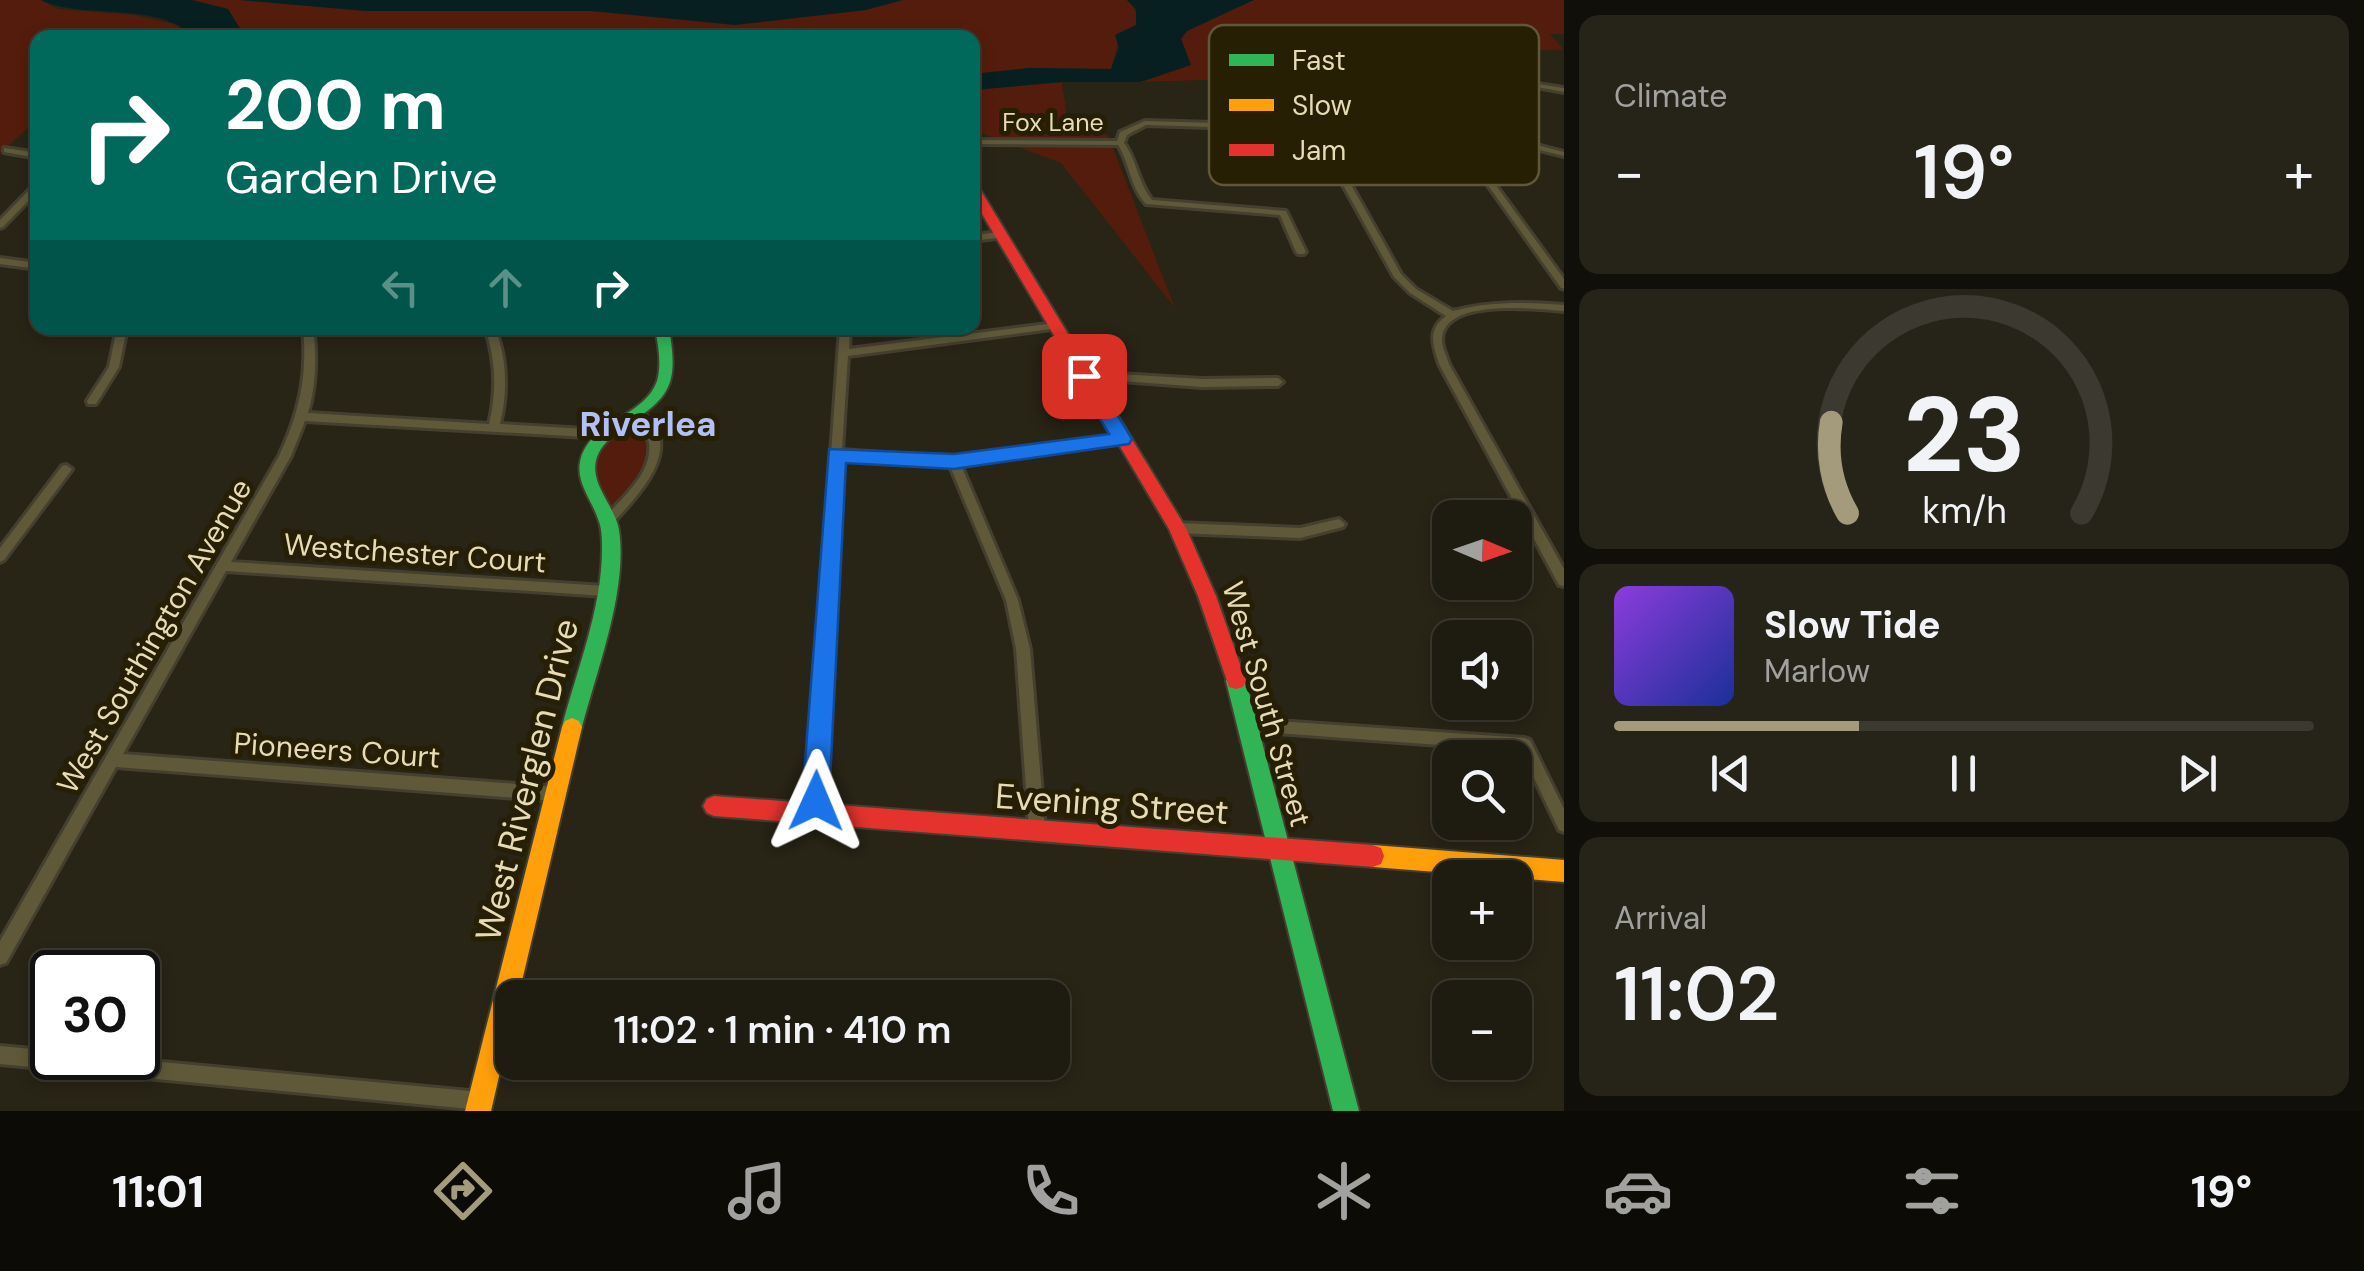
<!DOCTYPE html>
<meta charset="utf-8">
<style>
:root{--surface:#1e1b10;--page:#262419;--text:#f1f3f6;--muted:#a1a19f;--line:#3c3930;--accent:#a49b7c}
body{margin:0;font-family:"DM Sans",sans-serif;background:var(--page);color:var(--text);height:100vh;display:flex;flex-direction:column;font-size:38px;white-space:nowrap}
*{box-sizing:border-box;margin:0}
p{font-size:32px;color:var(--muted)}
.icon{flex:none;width:55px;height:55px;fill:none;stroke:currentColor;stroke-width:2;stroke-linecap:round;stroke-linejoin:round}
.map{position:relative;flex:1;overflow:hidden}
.side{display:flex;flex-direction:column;gap:15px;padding:15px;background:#100f09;width:800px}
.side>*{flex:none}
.top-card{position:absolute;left:30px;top:30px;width:950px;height:305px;border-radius:20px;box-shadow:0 5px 15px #0003,0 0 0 2px var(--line);background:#00695c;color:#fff;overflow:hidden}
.needle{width:65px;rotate:92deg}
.controls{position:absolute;left:1432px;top:500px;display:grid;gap:20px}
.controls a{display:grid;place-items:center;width:100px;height:100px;border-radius:20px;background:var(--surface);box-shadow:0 5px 15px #0003,0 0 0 2px var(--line);font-size:50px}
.speed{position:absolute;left:30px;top:950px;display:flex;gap:20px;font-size:50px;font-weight:700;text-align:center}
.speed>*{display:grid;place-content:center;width:130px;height:130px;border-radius:50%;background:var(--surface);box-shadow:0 5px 15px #0003,0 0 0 2px var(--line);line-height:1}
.speed .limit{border:5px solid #111;border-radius:15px;background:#fff;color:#111}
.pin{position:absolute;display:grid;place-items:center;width:85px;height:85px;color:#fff;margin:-42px;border-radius:20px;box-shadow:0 5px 15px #0006}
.me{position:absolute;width:110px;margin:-55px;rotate:1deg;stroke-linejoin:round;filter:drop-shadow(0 0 8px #0008)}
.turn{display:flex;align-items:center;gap:35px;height:210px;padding:0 30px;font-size:45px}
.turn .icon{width:130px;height:130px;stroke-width:2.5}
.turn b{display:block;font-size:70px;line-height:85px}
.lanes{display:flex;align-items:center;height:95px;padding:0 30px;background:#0003;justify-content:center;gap:50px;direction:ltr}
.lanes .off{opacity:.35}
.big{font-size:75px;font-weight:600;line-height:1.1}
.side .card{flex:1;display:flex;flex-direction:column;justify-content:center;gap:15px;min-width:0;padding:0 35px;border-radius:20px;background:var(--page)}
.side .dial{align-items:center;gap:0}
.dial svg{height:260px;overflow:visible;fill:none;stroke:var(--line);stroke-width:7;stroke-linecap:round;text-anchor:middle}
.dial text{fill:var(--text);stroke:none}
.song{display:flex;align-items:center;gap:30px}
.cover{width:120px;height:120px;border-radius:15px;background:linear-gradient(135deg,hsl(270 70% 55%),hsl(230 70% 35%))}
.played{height:10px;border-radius:5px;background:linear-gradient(90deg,var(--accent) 35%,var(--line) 35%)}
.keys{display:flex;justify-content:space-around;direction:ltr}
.heat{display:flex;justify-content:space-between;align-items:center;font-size:55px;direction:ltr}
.trip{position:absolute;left:495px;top:980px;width:575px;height:100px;border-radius:20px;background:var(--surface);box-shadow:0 5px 15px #0003,0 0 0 2px var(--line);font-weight:600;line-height:100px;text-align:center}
.dock{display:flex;height:160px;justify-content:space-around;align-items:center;background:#0c0b06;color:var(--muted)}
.dock .icon{width:70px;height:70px}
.dock .on{color:var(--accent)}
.dock b{font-size:45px;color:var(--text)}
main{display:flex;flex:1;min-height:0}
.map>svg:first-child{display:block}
.green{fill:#541c0c}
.water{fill:#081f22}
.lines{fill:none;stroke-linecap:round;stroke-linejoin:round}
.street-casing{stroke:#443f2f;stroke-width:6}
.fast-casing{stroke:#443f2f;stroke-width:4}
.slow-casing{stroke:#443f2f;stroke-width:4}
.jam-casing{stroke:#443f2f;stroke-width:4}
.street{fill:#5f5939;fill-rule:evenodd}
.fast{fill:#30b455;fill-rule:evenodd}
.slow{fill:#ff9f0a;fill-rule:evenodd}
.jam{fill:#e5322d;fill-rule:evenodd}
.route{fill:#1a73e8;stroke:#114b97;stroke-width:2.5}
.labels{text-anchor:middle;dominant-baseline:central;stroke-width:10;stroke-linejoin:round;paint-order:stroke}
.far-street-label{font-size:25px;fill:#e6dbb3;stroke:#261f04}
.street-label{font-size:30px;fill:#e6dbb3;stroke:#261f04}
.quarter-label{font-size:35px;font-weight:bold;fill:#b3bff7;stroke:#261f04}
.near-street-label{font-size:35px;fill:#e6dbb3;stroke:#261f04}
.key{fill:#261f04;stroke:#605739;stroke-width:2.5}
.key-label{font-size:28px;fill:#e6dbb3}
</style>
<main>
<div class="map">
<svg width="1564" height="1111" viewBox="0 0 1564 1111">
<rect width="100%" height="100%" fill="#282416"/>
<path class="green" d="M0,0H41L58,9L134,15L183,26L191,37L38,38L37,120L0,153Z
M192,0H1127C1136,9 1138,13 1136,25L1121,32L1111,69L1029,68L973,74L972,38H246L228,9Z
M1251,0H1564V34H1550L1564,50L1451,51L1280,63L1231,79L1140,82L1190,65L1181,39L1187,31Z
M1062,82L1069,132L1108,135L1175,308L1061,163L973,130L972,90Z
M639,414L648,424L655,463L608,521L586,476L603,434Z"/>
<path class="water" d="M41,0H192L228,9L245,37H191C164,1 81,20 41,0Z
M240,0H903L866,10L735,25L591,11H365Z
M1127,0H1254L1187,31L1181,39L1191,65L1140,82H1062L973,90V74L1029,68L1111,69L1119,48L1115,35L1136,25V9Z"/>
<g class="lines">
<defs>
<path id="street" d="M1434,77L1510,80L1564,88V92C1503,80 1439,78 1377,87L1427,117L1564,152V156L1478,135L1485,166L1495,184L1564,279V289L1561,288L1487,184L1477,166L1469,133L1421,121L1369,88L1337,97L1320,109L1321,131L1401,274L1416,289L1453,311C1490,301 1526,302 1564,305V311C1537,309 1441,297 1442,341C1442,348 1447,357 1449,364L1564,569V586L1559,585L1439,364C1433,344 1427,330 1446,316L1410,293L1394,277L1313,131L1312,108C1346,80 1392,80 1434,77Z
M1145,121L1248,124L1249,126L1245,128L1146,125L1127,135L1124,143C1137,160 1138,183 1152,200L1286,211L1306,252L1304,254H1298L1296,252L1280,215L1146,204C1130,187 1130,164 1118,145L972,144V140L1117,141L1120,132Z
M4,148L38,153V158L4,152Z
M35,184H38V191L3,227L0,228V220Z
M1001,232L1004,233V237L972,241V235Z
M0,258L38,263V269L0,264Z
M1055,323L1060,326L1059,328L848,356L842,450L954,458L1122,435L1128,439L1122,443L961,465L1018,600L1030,649L1045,830L1042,835L1037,837L1032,835L1029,830L1016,649L1006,600L950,466L842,458L821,789L829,814L826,819L821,821L816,819L807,789L840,328H850L849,349Z
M117,328H127L119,367L96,404H88L87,401L109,367Z
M303,328H313C317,357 316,385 308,413L489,424C497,391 496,360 485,328H495C507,359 508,391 500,424L603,430L609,434L603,438L305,421L291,456L231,562L605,586L610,587L611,591L610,595L605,596L226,571L123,754L557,787L562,789L564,794L562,799L557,801L116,767L6,963L0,965V941L279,456C299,414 308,375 303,328Z
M1085,372L1202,379L1278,378L1283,382L1278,386L1202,387L1081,378V374Z
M639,410C689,445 639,494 612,524L608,526L602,521L604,518C622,498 653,473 649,443C647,432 640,423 633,414Z
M66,465L72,469L70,472L4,560L0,562V548L62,466Z
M1339,519L1345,524L1343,527L1300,538L1177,533L1171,528L1177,523L1300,528Z
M1249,719L1525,738L1530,740L1564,809V832L1559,830L1521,751L1249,731L1244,729L1242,725L1244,721Z
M0,1046L52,1051V1058H119L480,1092L486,1095L489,1101L486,1107L480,1110L0,1064Z"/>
<path id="fast" d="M655,328H669C679,387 670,397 622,429C612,436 601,445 597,457C588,484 615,505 619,530C628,590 597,669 582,727L579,733L572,736L565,733L562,727C577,669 602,609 602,549C602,539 602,528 598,519C592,500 576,483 580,462C589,420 644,418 657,381C662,364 658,345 655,328Z
M1236,673L1243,675L1246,681L1359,1111H1333L1226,681L1229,675Z"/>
<path id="slow" d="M572,718L579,721L582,727L518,998H512V1020L491,1111H465L562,727L565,721Z
M1373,845L1564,860V882L1373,867L1365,864L1362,856L1365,848Z"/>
<path id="jam" d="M972,183L978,186L1186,528L1216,596L1246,681L1243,687L1236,689L1229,687L1198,596L1169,529L972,197Z
M714,796L1373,845L1381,848L1384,856L1381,864L1373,867L714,816L707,813L703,806L707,799Z"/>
</defs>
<use href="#street" class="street-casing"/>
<use href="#fast" class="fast-casing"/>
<use href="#slow" class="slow-casing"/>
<use href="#jam" class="jam-casing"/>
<use href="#street" class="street"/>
<use href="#fast" class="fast"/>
<use href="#slow" class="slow"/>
<use href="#jam" class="jam"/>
</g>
<path class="route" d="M1084,369L1091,371L1129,434L1132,439L1129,444L954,469L846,463L829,801L825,810L816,814L806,810L802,801L829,449L954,454L1109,434L1075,376Z"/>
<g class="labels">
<g class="far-street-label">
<text x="1053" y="122">Fox Lane</text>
</g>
<g class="street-label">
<text transform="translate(415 553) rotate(4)">Westchester Court</text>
<text transform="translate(154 636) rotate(-60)">West Southington Avenue</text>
<text transform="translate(1267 704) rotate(74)">West South Street</text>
<text transform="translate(337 750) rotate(4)">Pioneers Court</text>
</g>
<g class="quarter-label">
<text x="648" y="424">Riverlea</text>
</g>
<g class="near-street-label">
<text transform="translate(527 780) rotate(-76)">West Riverglen Drive</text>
<text transform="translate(1112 804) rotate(4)">Evening Street</text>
</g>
</g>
<rect x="1209" y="25" width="330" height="160" rx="15" class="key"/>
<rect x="1229" y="54" width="45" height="12" fill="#30b455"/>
<rect x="1229" y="99" width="45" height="12" fill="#ff9f0a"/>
<rect x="1229" y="144" width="45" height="12" fill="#e5322d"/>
<g class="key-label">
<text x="1292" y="70">Fast</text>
<text x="1292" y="115">Slow</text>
<text x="1292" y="160">Jam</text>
</g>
</svg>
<div class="controls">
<a><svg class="needle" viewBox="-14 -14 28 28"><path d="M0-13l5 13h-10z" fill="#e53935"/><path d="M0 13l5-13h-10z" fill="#a1a19f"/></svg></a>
<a><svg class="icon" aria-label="sound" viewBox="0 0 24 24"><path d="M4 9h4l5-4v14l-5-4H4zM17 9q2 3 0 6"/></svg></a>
<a><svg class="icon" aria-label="search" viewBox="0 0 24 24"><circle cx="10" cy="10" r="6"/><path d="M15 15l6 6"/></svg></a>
<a>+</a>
<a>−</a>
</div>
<div class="speed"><div class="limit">30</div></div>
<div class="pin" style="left:1084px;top:376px;background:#d93025"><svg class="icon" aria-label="arrive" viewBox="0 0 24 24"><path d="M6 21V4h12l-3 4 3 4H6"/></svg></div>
<svg class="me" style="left:816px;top:801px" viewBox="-20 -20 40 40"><path d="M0-17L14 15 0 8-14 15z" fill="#1a73e8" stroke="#fff" stroke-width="4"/></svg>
<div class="trip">11:02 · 1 min · 410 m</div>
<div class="top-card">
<div class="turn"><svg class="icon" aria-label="right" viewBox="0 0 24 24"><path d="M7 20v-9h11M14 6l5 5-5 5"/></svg><div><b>200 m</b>Garden Drive</div></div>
<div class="lanes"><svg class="icon off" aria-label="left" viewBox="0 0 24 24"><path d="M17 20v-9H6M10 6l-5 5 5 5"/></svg><svg class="icon off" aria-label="ahead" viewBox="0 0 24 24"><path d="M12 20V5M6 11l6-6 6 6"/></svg><svg class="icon" aria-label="right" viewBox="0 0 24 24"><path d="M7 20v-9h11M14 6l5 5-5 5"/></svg></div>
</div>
</div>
<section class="side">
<div class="card"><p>Climate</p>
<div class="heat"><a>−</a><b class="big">19°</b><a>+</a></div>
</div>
<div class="card dial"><svg viewBox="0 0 100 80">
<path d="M14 69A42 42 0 1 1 86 69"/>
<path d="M14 69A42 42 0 0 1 9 41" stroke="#a49b7c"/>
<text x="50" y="56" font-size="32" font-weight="700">23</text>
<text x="50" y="72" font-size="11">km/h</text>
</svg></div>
<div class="card">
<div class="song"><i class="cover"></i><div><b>Slow Tide</b><p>Marlow</p></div></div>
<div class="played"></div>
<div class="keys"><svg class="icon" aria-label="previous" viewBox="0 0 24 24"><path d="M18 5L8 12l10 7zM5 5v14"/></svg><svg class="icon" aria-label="pause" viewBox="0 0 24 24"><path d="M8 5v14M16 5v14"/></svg><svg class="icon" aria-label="next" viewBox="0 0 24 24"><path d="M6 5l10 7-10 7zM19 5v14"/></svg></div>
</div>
<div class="card"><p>Arrival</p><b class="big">11:02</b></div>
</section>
</main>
<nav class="dock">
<b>11:01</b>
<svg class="icon on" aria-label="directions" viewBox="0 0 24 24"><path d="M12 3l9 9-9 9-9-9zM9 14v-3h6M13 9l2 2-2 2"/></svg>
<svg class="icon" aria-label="music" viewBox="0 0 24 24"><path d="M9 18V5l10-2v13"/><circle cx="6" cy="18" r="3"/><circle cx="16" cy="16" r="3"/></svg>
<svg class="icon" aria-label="phone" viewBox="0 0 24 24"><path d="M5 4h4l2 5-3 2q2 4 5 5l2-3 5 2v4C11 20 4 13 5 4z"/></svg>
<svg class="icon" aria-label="climate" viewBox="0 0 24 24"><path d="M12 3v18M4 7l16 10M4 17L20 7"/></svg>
<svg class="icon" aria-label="car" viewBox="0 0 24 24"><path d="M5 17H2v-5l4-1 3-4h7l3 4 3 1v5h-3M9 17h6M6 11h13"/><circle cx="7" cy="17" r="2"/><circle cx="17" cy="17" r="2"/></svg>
<svg class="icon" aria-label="filters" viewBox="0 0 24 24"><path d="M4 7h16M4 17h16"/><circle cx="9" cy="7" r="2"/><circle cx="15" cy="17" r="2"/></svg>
<b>19°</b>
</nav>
